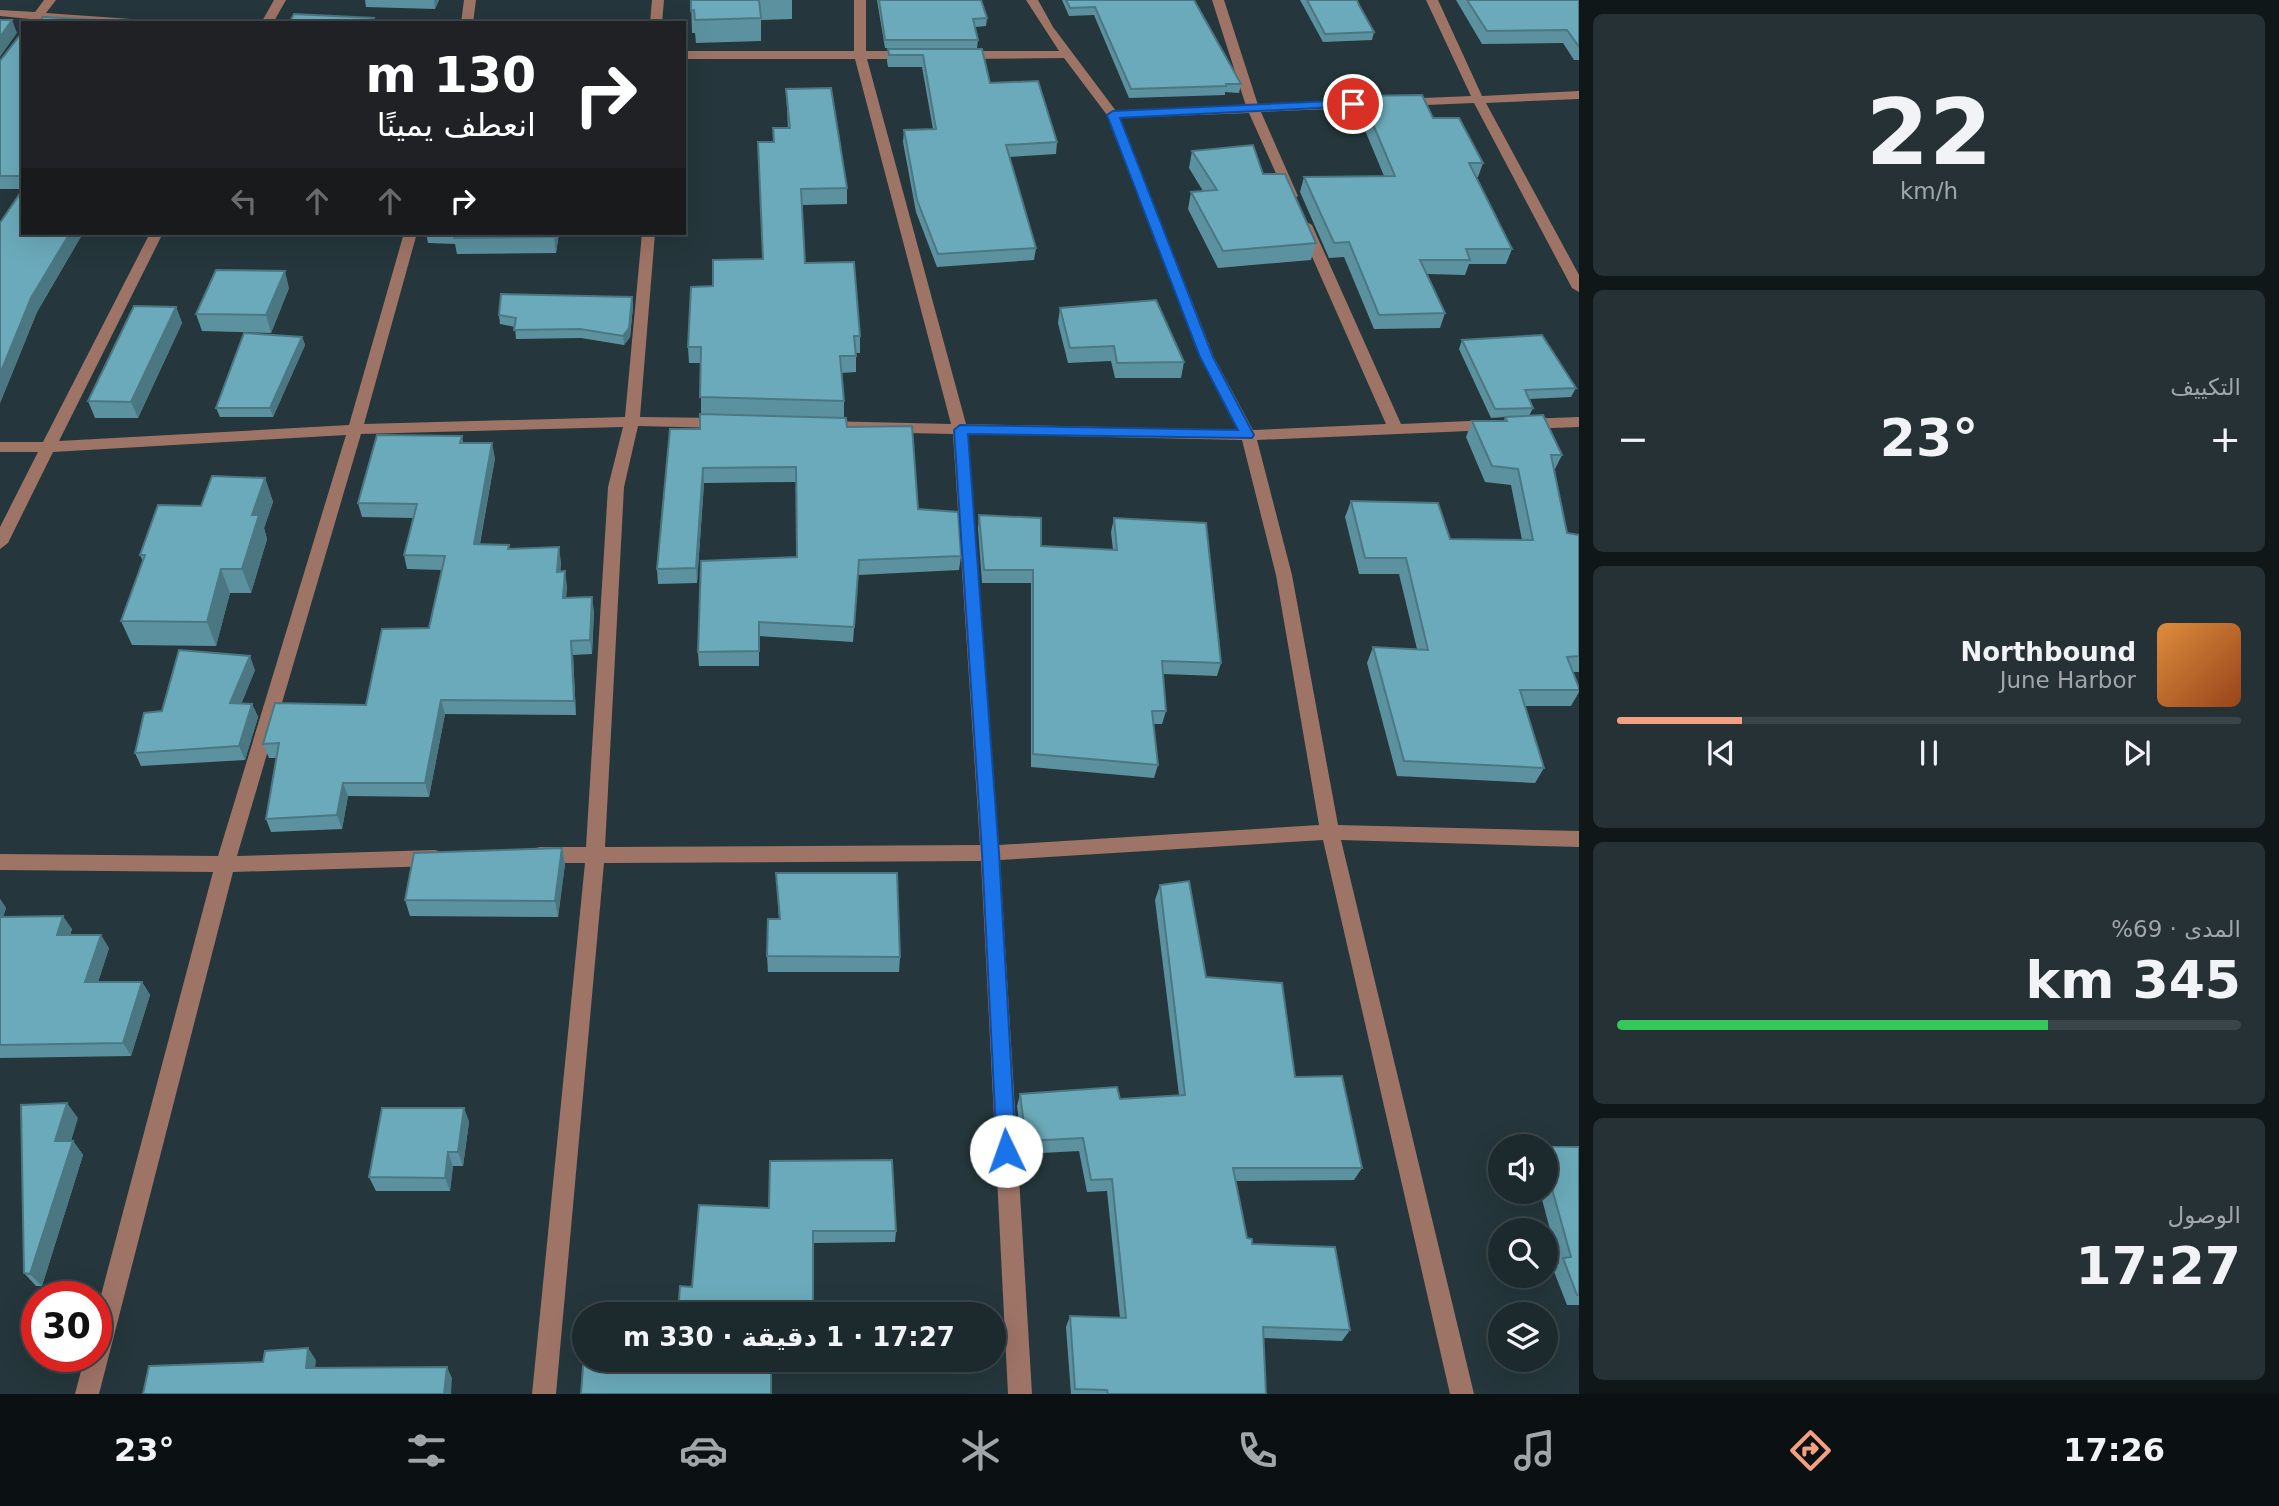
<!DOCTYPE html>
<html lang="ar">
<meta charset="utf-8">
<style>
:root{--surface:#1c292d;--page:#253135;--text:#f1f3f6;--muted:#a0a6aa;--line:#3a4549;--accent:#f39f82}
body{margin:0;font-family:"DejaVu Sans",Vazirmatn,sans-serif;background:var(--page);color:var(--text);direction:rtl;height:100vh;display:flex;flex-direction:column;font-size:26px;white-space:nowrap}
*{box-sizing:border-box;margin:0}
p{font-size:23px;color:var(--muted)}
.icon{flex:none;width:38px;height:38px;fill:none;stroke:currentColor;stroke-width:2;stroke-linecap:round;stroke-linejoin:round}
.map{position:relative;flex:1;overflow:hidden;direction:ltr}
.panel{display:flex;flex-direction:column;gap:14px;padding:14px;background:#0f1719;width:700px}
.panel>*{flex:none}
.guide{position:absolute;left:21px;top:21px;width:665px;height:214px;border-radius:0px;box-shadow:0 7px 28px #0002,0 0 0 2px var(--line);direction:rtl;background:#202124;color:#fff;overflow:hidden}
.fabs{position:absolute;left:1488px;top:1134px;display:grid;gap:14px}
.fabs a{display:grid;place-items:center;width:70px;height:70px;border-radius:50%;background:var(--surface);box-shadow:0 7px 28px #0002,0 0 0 2px var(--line);font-size:35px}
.speed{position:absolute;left:21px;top:1281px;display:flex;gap:14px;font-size:35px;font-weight:700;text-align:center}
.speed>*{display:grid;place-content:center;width:91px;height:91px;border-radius:50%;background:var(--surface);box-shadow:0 7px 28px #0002,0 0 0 2px var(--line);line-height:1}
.speed .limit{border:10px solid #d22;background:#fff;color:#111}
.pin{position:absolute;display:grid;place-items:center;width:60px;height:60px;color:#fff;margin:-30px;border:4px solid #fff;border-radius:50%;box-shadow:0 2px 7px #0007}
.me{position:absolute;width:77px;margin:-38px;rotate:357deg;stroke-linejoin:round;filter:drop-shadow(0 0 5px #0008)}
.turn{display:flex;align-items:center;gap:24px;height:147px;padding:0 35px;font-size:32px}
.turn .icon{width:91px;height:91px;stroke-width:2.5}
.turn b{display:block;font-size:49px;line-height:60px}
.lanes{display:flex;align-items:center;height:66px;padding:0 35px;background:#0003;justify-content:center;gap:35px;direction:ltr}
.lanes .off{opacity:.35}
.big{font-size:52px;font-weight:800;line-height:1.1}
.panel .tile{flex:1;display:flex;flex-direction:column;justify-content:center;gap:10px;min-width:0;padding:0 24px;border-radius:10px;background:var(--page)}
.panel .dial{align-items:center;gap:0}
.dial b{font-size:91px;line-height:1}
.song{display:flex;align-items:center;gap:21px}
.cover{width:84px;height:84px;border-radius:10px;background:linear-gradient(135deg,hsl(30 70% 55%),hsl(20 70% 35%))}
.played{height:7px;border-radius:4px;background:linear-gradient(90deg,var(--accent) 20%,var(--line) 20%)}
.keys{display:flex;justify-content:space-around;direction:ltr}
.heat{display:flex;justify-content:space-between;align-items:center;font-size:38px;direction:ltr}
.charge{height:10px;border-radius:5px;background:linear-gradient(90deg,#34c759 69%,var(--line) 0)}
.trip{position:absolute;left:572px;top:1302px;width:434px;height:70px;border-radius:35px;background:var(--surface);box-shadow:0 7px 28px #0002,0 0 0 2px var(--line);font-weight:800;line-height:70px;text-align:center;direction:rtl}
.dock{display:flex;height:112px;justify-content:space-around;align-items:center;background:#0b1012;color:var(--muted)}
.dock .icon{width:49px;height:49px}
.dock .selected{color:var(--accent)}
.dock b{font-size:32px;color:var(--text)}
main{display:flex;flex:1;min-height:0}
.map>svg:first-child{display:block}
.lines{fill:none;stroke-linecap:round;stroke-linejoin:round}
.minor{fill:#9e7466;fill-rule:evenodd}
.wall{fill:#5c92a0}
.shaded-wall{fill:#4b7782}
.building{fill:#6baaba;stroke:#4b7782;stroke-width:2}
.route{fill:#1a73e8;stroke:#114b97;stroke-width:2}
</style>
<main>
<section class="panel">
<div class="tile dial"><b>22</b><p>km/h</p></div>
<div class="tile"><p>التكييف</p>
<div class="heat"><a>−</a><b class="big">23°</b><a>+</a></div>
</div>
<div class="tile">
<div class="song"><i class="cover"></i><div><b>Northbound</b><p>June Harbor</p></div></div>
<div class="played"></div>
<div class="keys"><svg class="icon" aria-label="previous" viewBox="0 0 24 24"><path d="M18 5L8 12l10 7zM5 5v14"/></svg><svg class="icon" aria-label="pause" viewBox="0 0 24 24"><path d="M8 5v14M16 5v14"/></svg><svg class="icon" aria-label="next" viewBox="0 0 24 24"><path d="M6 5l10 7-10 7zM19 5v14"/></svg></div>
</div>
<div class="tile"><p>المدى · 69%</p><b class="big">345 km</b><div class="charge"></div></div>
<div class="tile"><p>الوصول</p><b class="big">17:27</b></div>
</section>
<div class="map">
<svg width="1579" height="1394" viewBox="0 0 1579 1394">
<rect width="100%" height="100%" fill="#25373c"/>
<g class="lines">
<path class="minor" d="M44,0H56L46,13L145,20L151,23L42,19L39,23H27L30,19L0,16V10L35,12Z
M274,0H286L273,23H261Z
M464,0H476L473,23H461Z
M652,0H664L662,23H650Z
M854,0H866V51H911L917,55L911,59H867L966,424L1238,430L1200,357L1107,115L1064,58L960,59L954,55L960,51H1059L1026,0H1038L1053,27L1116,111L1246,106L1212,0H1224L1258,105L1471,96L1426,0H1438L1482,96L1579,91V99L1486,103L1579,275V292L1572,288L1474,103L1261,112L1298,196L1292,200L1286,196L1249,113L1120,118L1214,357L1253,430L1386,424L1298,225L1305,221L1312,225L1401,424L1492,420L1500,425L1492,430L1257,440L1292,575L1338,825L1579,831V847L1341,840L1474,1394H1450L1323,840L1000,860L1032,1394H1008L981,861L604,863L556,1394H532L585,863H540L533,861L531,855L533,849L540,847H586L608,487L623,427L361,434L237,856L435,850L442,852L444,858L442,864L435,866L233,872L99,1394H75L85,1356H96V1314L213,872L0,870V854L218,856L346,435L53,452L8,543L0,549V527L38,452H0V442H43L150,233H163L59,441L349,425L404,233H417L364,424L625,417L642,233H655L640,417L722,418L730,423L722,428L638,426L624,487L605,847L980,845L953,434L823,431L815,426L823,421L951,424L855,59H684V51H854ZM968,434L1242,440L1276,575L1319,825L999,845Z
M1579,417V427L1523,429L1515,424L1523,419Z"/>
</g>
<path class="wall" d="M365,0H439L435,9L366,7Z
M691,0H792V19L761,20V41L696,43L695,33H692Z
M877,0H981L987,18L986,26L975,27L978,40L977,48H885Z
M1062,0H1194L1241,84L1239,93L1225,92V95L1129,98L1094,15L1069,16Z
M1300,0H1357L1359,5L1374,32L1372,40L1323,42Z
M1456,0H1579V60H1574L1563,43L1482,44Z
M43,17L154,23H23V233H83L37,312L0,403V223L23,189H0V61L20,35L21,21L39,22Z
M888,49H982L990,83L1057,142L1056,154L1009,157L1036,248L1034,260L937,267L916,212L903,142L904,130L933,129L922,67H888L887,61Z
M786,89L847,188V204L802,205L805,263L860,336V353H856V372L842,373L844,401V418L701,414V363H689L688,347L713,286L762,259L773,142L788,128Z
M1361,96L1433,118L1483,163L1478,177H1476L1512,249L1506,264H1469L1465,275L1427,274L1445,313L1440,328L1374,329L1344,257L1329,258L1300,192L1304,177L1384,176L1357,111Z
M1192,151L1263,174L1316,243L1311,260L1218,268L1188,209L1191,192L1203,191L1189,168Z
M426,233H559L556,253L457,254L455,244L428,243Z
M289,288L271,333L202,331L196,314Z
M632,297L633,306L630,337L624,345L581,338L516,339L515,327L500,324L499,315Z
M176,307L182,323L138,418H95L88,401Z
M1060,308L1184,362L1181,378H1115L1111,361L1068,363L1058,323Z
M302,337L305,345L273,417H220L216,408Z
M1462,340L1576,388L1571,397L1529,399L1533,408L1529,416L1562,455L1554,471L1567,533L1579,535V672H1573L1579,688V692L1571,706H1525L1544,768L1535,783L1397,776L1367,663L1373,647L1417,649L1399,574H1359L1345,517L1351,501L1450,539L1522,540L1511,485L1485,482L1466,437L1472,421H1504L1505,417L1491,418L1459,349Z
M847,427L918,509L961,556L959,570L858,575L853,642L759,636V666H699L698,652L797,557L796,482L704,483L697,583L658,584L657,569L670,429Z
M462,436L463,443L495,458L480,544L510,549L561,562L560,572L567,586L566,598L594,611L592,654L573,655L576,715L445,714L429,797L348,796L342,829L271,832L266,819L276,758H269L263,744L366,705L429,628L442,570L407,569L404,555L413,518L362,517L358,503Z
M265,478L273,502L264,528L267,539L251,593H230L216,646L132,645L121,621L143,561L140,555L201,506Z
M979,515L1041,546L1113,550L1111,532L1114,518L1221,663L1217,676L1163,674L1166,711L1162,724H1153L1158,765L1154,778L1031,767V583H982L978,528Z
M255,670L241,704H252L258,717L245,760L141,766L135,753L162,711Z
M562,848L565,864L558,917L410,916L405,900Z
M776,873L900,957L899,972H768L767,956L779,919Z
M1160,885L1206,977L1295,1077L1362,1168L1354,1180L1236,1181L1247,1238L1252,1244L1350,1330L1342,1341L1263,1338L1266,1394H1071L1066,1327L1070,1316L1120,1318L1107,1191L1087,1192L1079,1151L1023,1154L1017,1106L1020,1094L1120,1099L1179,1095L1155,900Z
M0,899L6,908L3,917L72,929L70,935L109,948L98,982H142L150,995L131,1056L0,1058Z
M464,1108L469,1122L463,1166H453L450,1191H376L369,1177Z
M78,1118L71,1141H73L83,1155L42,1286H36L24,1273Z
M1540,1146L1579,1147V1305H1567L1553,1269L1559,1263L1540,1192H1545V1146Z
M769,1208L896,1231L895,1242L813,1243L692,1287Z"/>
<path class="shaded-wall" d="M434,0H439L435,9Z
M12,20L17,33L0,57V37Z
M70,233H83L37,312L0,403V374L31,298Z
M555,233H559L556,253L554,237Z
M285,271L289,288L271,333L266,315Z
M632,297L633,306L630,337L624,345L623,336Z
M176,307L182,323L138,418L131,402Z
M302,337L305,345L273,417L270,408Z
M492,443L495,458L477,558L474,544Z
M703,468L704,483L697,583L696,568Z
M265,478L273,502L264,528L267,539L251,593L242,569L252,515Z
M559,547L561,562L560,586L557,572Z
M221,569L230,593L216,646L207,622Z
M565,571L567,586L565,612L563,598Z
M592,597L594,611L592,654L590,640Z
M571,641L573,655L576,715L574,701Z
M250,656L255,670L236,717L230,703Z
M441,700L445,714L429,797L425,783Z
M252,704L258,717L245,760L239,746Z
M343,783L348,796L342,829L337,815Z
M562,848L565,864L558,917L555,901Z
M0,899L6,908L0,925Z
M63,916L72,929L66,948L57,935Z
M101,935L109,948L94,995L85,982Z
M142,982L150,995L131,1056L123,1043Z
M67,1103L78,1118L66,1155L55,1141Z
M464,1108L469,1122L463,1166L458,1152Z
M73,1141L83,1155L42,1286L30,1274Z
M448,1152L453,1166L450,1191L445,1178Z
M308,1348L316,1360L314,1380L306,1368Z
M447,1367L452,1378L451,1394H444Z"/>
<path class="building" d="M691,0H759L761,18L695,20L694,10L691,11Z
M879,0H981L987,18L973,19L978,40H885Z
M1066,0H1194L1241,84H1226V86L1131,89L1095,7L1070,8Z
M1307,0H1357L1359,5L1374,32L1325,34Z
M1467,0H1579V47L1567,30L1487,31Z
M294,14L374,18L372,23H289Z
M43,17L154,23H23V176H0V61L20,35L21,21L39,22Z
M0,20H12L0,37Z
M888,49H982L990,83L1038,81L1057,142L1006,145L1036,248L938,254L917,200L904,130L936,129L923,55H889Z
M831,88L847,188L801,189L805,263L854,262L860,336H854L856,356H840L844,401L700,397L701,347H688L691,287L713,286V260L763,259L758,142H774L773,128H790L786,89Z
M1422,95L1433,118H1459L1483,163H1469L1512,249H1466L1470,260H1420L1445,313L1379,315L1349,242L1334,243L1304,177L1395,176L1361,96Z
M1253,145L1263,174H1285L1316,243L1223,251L1191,192L1217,190L1192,151Z
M23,189V233H70L31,298L0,374V223Z
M455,233H555L554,237L454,238Z
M216,270L285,271L266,315L196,314Z
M501,294L632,297L629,328L623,336L580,329L514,330L516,318L499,315Z
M1156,300L1184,362L1117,363L1114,346L1070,348L1060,308Z
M134,306L176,307L131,402L88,401Z
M244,333L302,337L270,408H216Z
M1542,335L1576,388L1525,390L1533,408L1495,409L1462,340Z
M700,414L846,418L847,427L912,426L918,509L958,512L961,556L859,560L854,627L759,622V651L698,652L701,561L797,557L796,467L703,468L696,568L657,569L670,429H700Z
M1543,415L1562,455H1551L1567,533L1579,535V656L1567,657L1579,688V690H1520L1544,768L1404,761L1373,647L1428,650L1406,558H1365L1351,501L1438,503L1450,539L1533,540L1518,469L1492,466L1472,421H1507L1505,417Z
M377,435L462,436L460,443H492L474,544L509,545L508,549L559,547L557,572L565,571L563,598L592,597L590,640L571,641L574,701L441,700L425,783H343L337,815L266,819L279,743L263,744L275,703L366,705L382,629L429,628L445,556L404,555L417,504L358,503Z
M212,476L265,478L252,515H259L242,569H221L207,622L121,621L145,555H140L158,505L201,506Z
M979,515L1041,518V546L1117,550L1114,518L1206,523L1221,663L1162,661L1166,711H1152L1158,765L1033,754V570H984Z
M179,650L250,656L230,703L252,704L239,746L135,753L144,713L162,711Z
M562,848L555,901L405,900L414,853Z
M776,873H897L900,957L767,956L768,919H780Z
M1189,881L1206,977L1282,983L1295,1077L1342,1076L1362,1168H1233L1247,1238L1252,1239V1244L1335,1247L1350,1330L1263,1327L1266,1394H1108L1107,1390L1075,1389L1070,1316L1126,1318L1112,1179L1091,1180L1083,1138L1026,1141L1020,1094L1117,1087L1120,1099L1185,1095L1160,885Z
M63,916L57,935H101L85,982H142L123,1043L0,1045V917Z
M67,1103L55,1141H73L30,1274L24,1273L21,1105Z
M382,1108H464L458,1152H448L445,1178L369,1177Z
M1540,1146L1579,1147V1295H1577L1563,1258L1571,1257L1545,1164V1146Z
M892,1160L896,1231H813V1314H678L680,1286L692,1287L699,1205L769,1208L770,1161Z
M308,1348L306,1368L447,1367L444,1394H143L149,1366L263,1362L265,1351Z
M584,1353V1360H771V1394H581Z"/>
<path class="route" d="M1353,100L1357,101V106L1120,118L1213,357L1254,435L1252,438L968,434L999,853L1016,1151L1013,1157L1006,1160L999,1157L997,1151L982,853L954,430L960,425L1238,430L1200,357L1107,115L1113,111Z"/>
</svg>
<div class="fabs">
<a><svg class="icon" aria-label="sound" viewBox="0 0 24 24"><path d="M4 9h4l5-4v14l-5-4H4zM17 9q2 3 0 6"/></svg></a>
<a><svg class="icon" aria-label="search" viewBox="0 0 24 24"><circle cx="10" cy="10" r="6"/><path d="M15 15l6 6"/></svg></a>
<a><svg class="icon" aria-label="layers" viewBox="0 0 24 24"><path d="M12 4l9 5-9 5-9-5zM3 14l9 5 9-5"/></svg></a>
</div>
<div class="speed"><div class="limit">30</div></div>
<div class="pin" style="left:1353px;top:104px;background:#d93025"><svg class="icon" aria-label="arrive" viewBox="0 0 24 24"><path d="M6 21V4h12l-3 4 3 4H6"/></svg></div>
<svg class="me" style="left:1006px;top:1151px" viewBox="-20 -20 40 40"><circle r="19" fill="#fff"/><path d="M0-13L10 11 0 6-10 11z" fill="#1a73e8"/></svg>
<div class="trip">17:27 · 1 دقيقة · 330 m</div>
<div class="guide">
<div class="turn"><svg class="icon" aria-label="right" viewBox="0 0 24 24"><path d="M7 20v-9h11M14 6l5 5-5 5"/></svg><div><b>130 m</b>انعطف يمينًا</div></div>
<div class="lanes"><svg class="icon off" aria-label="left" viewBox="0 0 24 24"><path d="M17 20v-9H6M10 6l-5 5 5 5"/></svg><svg class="icon off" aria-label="ahead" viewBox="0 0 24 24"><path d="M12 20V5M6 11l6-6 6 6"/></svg><svg class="icon off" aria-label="ahead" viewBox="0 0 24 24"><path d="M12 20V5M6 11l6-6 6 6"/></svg><svg class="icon" aria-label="right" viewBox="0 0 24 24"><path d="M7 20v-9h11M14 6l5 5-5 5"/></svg></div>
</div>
</div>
</main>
<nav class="dock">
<b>17:26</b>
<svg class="icon selected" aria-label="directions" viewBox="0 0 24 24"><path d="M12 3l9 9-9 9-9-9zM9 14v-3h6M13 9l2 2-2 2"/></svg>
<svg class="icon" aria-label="music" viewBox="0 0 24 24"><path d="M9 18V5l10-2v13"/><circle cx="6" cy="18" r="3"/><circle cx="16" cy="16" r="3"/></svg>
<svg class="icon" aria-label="phone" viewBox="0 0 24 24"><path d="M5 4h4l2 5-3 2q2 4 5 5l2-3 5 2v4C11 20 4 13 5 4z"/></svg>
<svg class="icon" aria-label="climate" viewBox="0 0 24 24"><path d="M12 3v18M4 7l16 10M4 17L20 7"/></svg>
<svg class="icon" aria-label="car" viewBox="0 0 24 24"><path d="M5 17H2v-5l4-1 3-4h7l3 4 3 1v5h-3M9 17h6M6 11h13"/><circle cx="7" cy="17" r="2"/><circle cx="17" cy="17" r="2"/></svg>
<svg class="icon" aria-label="filters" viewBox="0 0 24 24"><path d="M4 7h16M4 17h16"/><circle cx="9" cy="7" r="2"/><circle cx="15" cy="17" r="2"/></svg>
<b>23°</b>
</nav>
